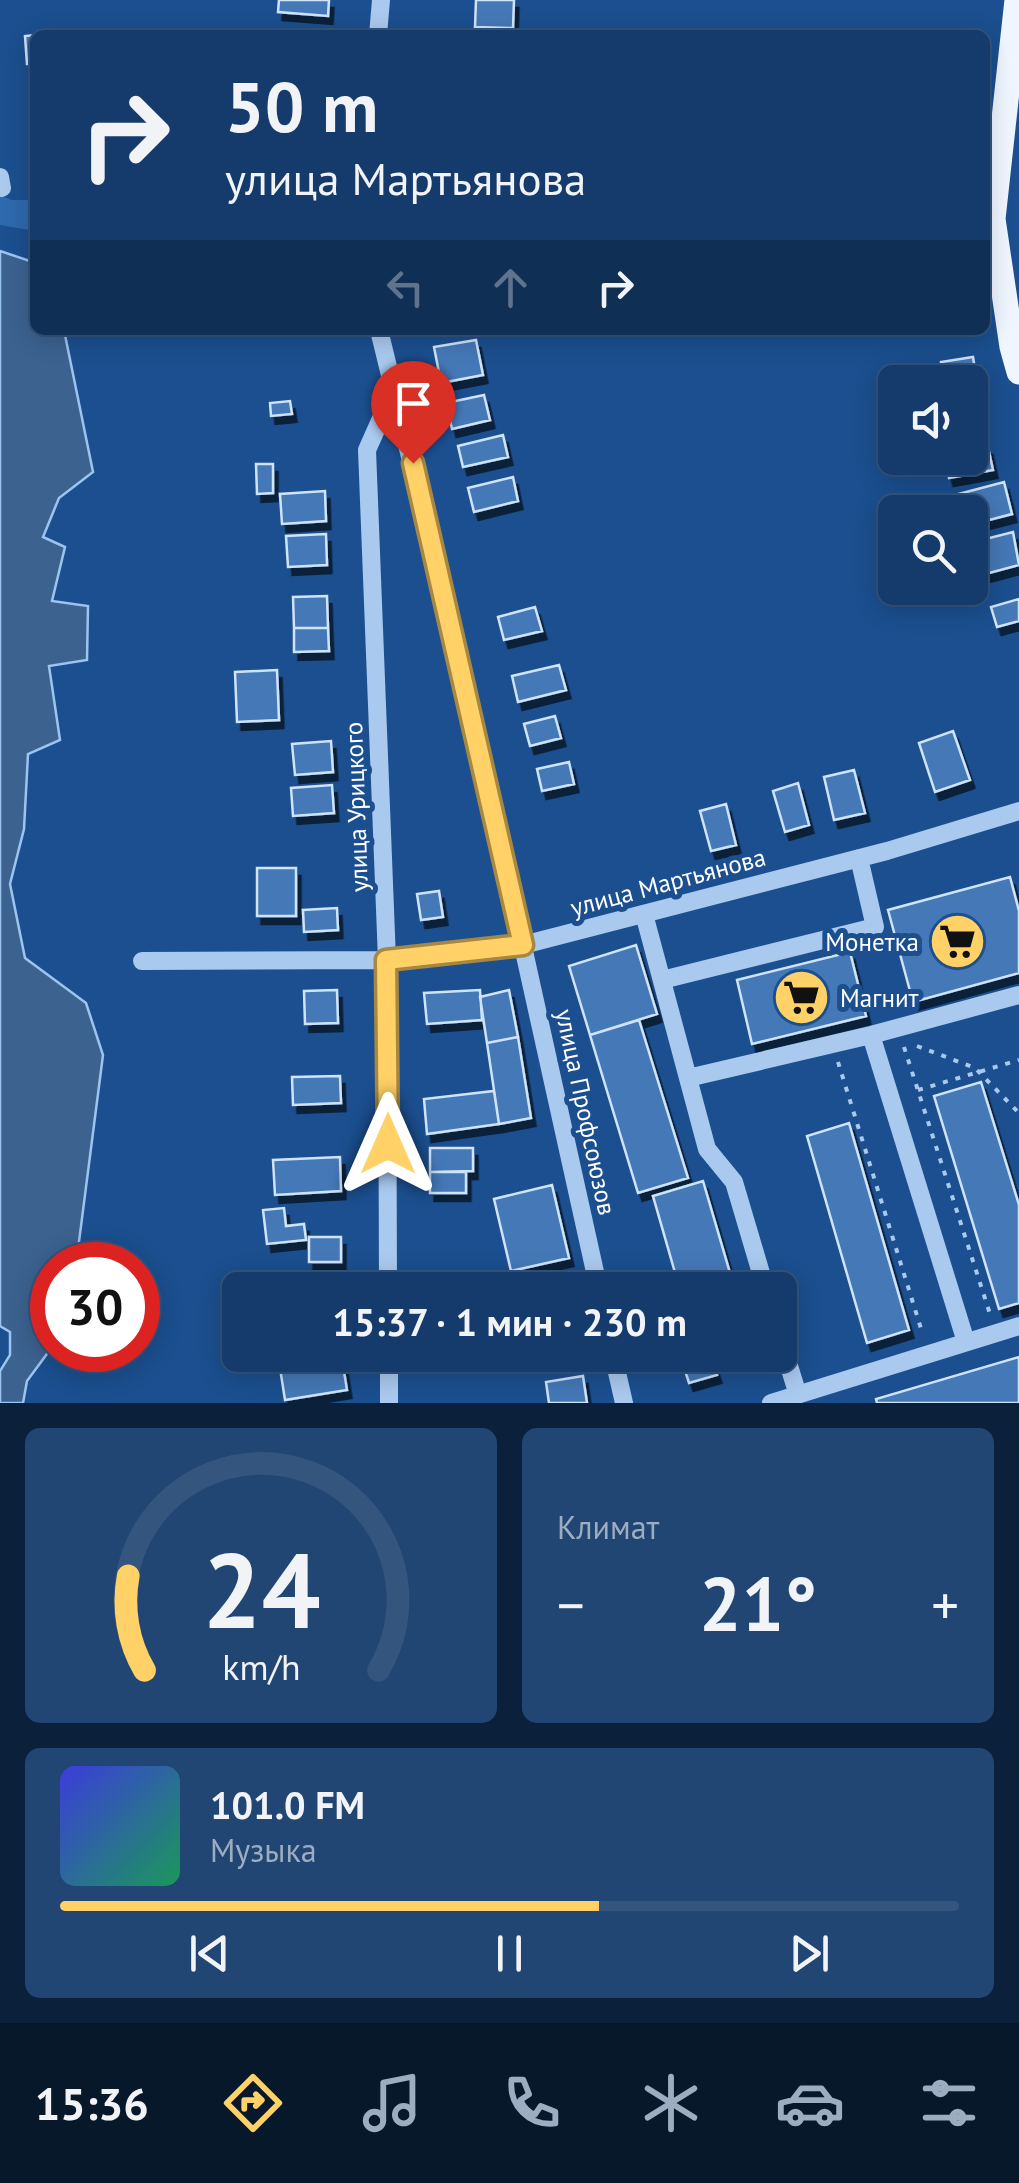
<!DOCTYPE html>
<html lang="ru">
<meta charset="utf-8">
<style>
:root{--surface:#143b6b;--page:#214673;--text:#f1f3f6;--muted:#9dadc1;--line:#33557e;--accent:#ffd166}
body{margin:0;font-family:"PT Sans",sans-serif;background:var(--page);color:var(--text);height:100vh;display:flex;flex-direction:column;font-size:38px;white-space:nowrap}
*{box-sizing:border-box;margin:0}
p{font-size:32px;color:var(--muted)}
.icon{flex:none;width:55px;height:55px;fill:none;stroke:currentColor;stroke-width:2;stroke-linecap:round;stroke-linejoin:round}
.map{position:relative;height:1403px;overflow:hidden}
.side{display:flex;flex-direction:column;gap:25px;padding:25px;background:#0b203b;flex:1}
.side>*{flex:none}
.top-card{position:absolute;left:30px;top:30px;width:960px;height:305px;border-radius:15px;box-shadow:0 5px 25px #0003,0 0 0 2px var(--line);background:#143b6b;color:var(--text);overflow:hidden}
.tools{position:absolute;left:878px;top:365px;display:grid;gap:20px}
.tools a{display:grid;place-items:center;width:110px;height:110px;border-radius:15px;background:var(--surface);box-shadow:0 5px 25px #0003,0 0 0 2px var(--line);font-size:50px}
.speed{position:absolute;left:30px;top:1242px;display:flex;gap:20px;font-size:50px;font-weight:700;text-align:center}
.speed>*{display:grid;place-content:center;width:130px;height:130px;border-radius:50%;background:var(--surface);box-shadow:0 5px 25px #0003,0 0 0 2px var(--line);line-height:1}
.speed .limit{border:15px solid #d22;background:#fff;color:#111}
.pin{position:absolute;display:grid;place-items:center;width:85px;height:85px;color:#fff;margin:-102px -42px;border-radius:50% 50% 50% 0;rotate:-45deg;box-shadow:0 0 10px #0007}
.pin .icon{rotate:45deg}
.me{position:absolute;width:110px;margin:-55px;rotate:0deg;stroke-linejoin:round;filter:drop-shadow(0 0 8px #0008)}
.turn{display:flex;align-items:center;gap:35px;height:210px;padding:0 30px;font-size:45px}
.turn .icon{width:130px;height:130px;stroke-width:2.5}
.turn b{display:block;font-size:70px;line-height:85px}
.lanes{display:flex;align-items:center;height:95px;padding:0 30px;background:#0003;justify-content:center;gap:50px;direction:ltr}
.lanes .off{opacity:.35}
.big{font-size:75px;font-weight:800;line-height:1.1}
.side .tile{flex:1;display:flex;flex-direction:column;justify-content:center;gap:15px;min-width:0;padding:0 35px;border-radius:15px;background:var(--page)}
.side .dial{align-items:center;gap:0}
.dial svg{height:260px;overflow:visible;fill:none;stroke:var(--line);stroke-width:7;stroke-linecap:round;text-anchor:middle}
.dial text{fill:var(--text);stroke:none}
.song{display:flex;align-items:center;gap:30px}
.cover{width:120px;height:120px;border-radius:15px;background:linear-gradient(135deg,hsl(240 70% 55%),hsl(150 70% 35%))}
.played{height:10px;border-radius:5px;background:linear-gradient(90deg,var(--accent) 60%,var(--line) 60%)}
.keys{display:flex;justify-content:space-around;direction:ltr}
.heat{display:flex;justify-content:space-between;align-items:center;font-size:55px;direction:ltr}
.side .tiles{flex:1;display:grid;gap:25px;grid-template-columns:1fr 1fr}
.tile:last-child{grid-column:span 2}
.trip{position:absolute;left:222px;top:1272px;width:575px;height:100px;border-radius:15px;background:var(--surface);box-shadow:0 5px 25px #0003,0 0 0 2px var(--line);font-weight:800;line-height:100px;text-align:center}
.tabs{display:flex;height:160px;justify-content:space-around;align-items:center;background:#08182b;color:var(--muted)}
.tabs .icon{width:70px;height:70px}
.tabs .selected{color:var(--accent)}
.tabs b{font-size:45px;color:var(--text)}
.map>svg:first-child{display:block}
.green{fill:#2e69ad}
.water{fill:#3c6290;stroke:#9cc4f0;stroke-width:2.5}
.building{fill:#4478b7;stroke:#cfe3fa;stroke-width:2.5;filter:url(#shadow)}
.lines{fill:none;stroke-linecap:round;stroke-linejoin:round}
.path{stroke:#a9c9ee;stroke-width:4;stroke-dasharray:5 8;stroke-linecap:butt}
.minor{stroke:#a9c9ee;stroke-width:18}
.major{stroke:#f0f6ff;stroke-width:25}
.route-casing{stroke:#a68842;stroke-width:25}
.route{stroke:#ffd166;stroke-width:18}
.labels{text-anchor:middle;dominant-baseline:central;stroke-width:10;stroke-linejoin:round;paint-order:stroke}
.street-label{font-size:25px;fill:#fff;stroke:#1b4f8f}
.poi-label{font-size:25px;fill:#fff;stroke:#1b4f8f;text-anchor:end}
</style>
<div class="map">
<svg width="1019" height="1403" viewBox="0 0 1019 1403">
<defs>
<filter id="shadow"><feDropShadow dx="4.5" dy="8" stdDeviation="0" flood-color="#0009"/></filter>
</defs>
<rect width="100%" height="100%" fill="#1b4f8f"/>
<path class="green" d="M0,195L12,200H35V231L0,225Z"/>
<path class="water" d="M0,251L30,261L35,269V330H64L93,472L59,498L43,537L65,547L52,601L88,606L87,660L49,666L60,740L28,754L24,829L10,884L25,958L86,1003L103,1055L76,1265H52V1347L27,1381L23,1403H0V1371L10,1355V1332L0,1326Z"/>
<path class="building" d="M279,0H329L328,16L278,12Z
M476,0H514L513,28L475,27Z
M55,33L35,35V64H27L25,36Z
M476,340L483,375L441,383L434,347Z
M973,357L977,382H944L941,362Z
M484,395L490,420L452,429L446,403Z
M290,401L292,414L271,416L270,403Z
M503,435L508,457L463,467L458,446Z
M988,447L993,470L949,478L944,458H970V451Z
M256,464H273V493L257,494Z
M513,477L518,501L474,512L468,488Z
M1004,482L1012,514L970,525V512H959L955,495Z
M325,491L326,521L282,524L280,494Z
M1013,532L1019,565L978,576L970,543Z
M326,534L327,565L288,567L286,536Z
M327,596L328,628H294L293,597Z
M1019,599V621L997,627L991,607Z
M535,607L542,631L504,640L498,617Z
M294,628H328L329,651L294,652Z
M559,665L566,690L518,702L512,676Z
M277,670L279,720L237,722L235,672Z
M555,716L561,738L530,746L524,724Z
M953,731L970,780L935,792L919,743Z
M331,741L333,772L295,775L292,744Z
M569,762L574,784L542,791L537,769Z
M854,770L865,813L834,820L824,777Z
M798,783L809,825L785,832L773,791Z
M332,785L334,813L293,816L291,788Z
M726,804L736,845L711,851L700,811Z
M257,868H296V916H257Z
M1010,877L1019,911V973L913,1002L888,910Z
M439,891L443,917L421,920L417,894Z
M337,908L338,930L304,932L303,910Z
M636,945L657,1014L590,1035L569,966Z
M850,952L866,1016L752,1044L737,980Z
M337,990L338,1023L305,1024L304,991Z
M480,990L482,1020L427,1024L424,993Z
M509,990L518,1037L487,1043L480,997Z
M639,1020L688,1178L638,1193L590,1035Z
M518,1037L531,1118L499,1124L487,1043Z
M340,1076L341,1103L293,1105L292,1077Z
M981,1082L1019,1205V1303L999,1309L934,1096Z
M494,1091L499,1124L427,1134L424,1099Z
M849,1123L909,1330L867,1343L807,1136Z
M430,1148H473V1171L430,1172Z
M340,1157L341,1191L275,1195L273,1160Z
M430,1172H466V1193H430Z
M703,1181L735,1290H680L653,1196Z
M552,1185L569,1258L511,1271L494,1199Z
M284,1208L286,1226L304,1224L306,1240L267,1244L263,1210Z
M309,1237H341V1262H309Z
M680,1355H710L717,1375L689,1383Z
M1019,1357V1403H877L876,1399Z
M342,1359L347,1390L285,1400L280,1368Z
M583,1376L587,1403H549L546,1382Z"/>
<g class="lines">
<path class="path" d="M917,1046L975,1068L1019,1113
M904,1047L990,1314
M838,1062L923,1335
M918,1090L1019,1060"/>
<path class="minor" d="M378,35L381,0
M0,177L2,188
M379,330L458,653L599,1290
M644,914L707,1149L734,1182L766,1290
M142,961L387,960L523,945L887,851L1019,811
M662,980L875,927L859,858
M871,1035L966,1342
M688,1078L871,1035L1019,995
M388,1290L387,960L367,450L395,387
M780,1337L798,1395
M389,1355V1403
M613,1355L624,1403
M771,1403L1019,1326"/>
<path class="major" d="M1017,0L993,219L1012,347L1019,372"/>
</g>
<g class="lines">
<defs>
<path id="route" d="M388,1144L386,960L523,945L413,463"/>
</defs>
<use href="#route" class="route-casing"/>
<use href="#route" class="route"/>
</g>
<defs>
<symbol id="supermarket-disc" viewBox="-11 -11 22 22"><circle r="9.5" fill="#ffd166" stroke="#1b4f8f"/><path d="M-6-5.5h2.5l.6 2H6L4.5 2H-2.5L-4.4-4H-6ZM-1.5 3.2a1.3 1.3 0 1 0 .1 0ZM3 3.2a1.3 1.3 0 1 0 .1 0Z" fill="#111"/></symbol>
</defs>
<g fill-rule="evenodd">
<use href="#supermarket-disc" x="926" y="910" width="63" height="63"/>
<use href="#supermarket-disc" x="770" y="966" width="63" height="63"/>
</g>
<g class="labels">
<g class="street-label">
<text transform="translate(356 807) rotate(-92)">улица Урицкого</text>
<text transform="translate(668 882) rotate(-15)">улица Мартьянова</text>
<text transform="translate(586 1112) rotate(78)">улица Профсоюзов</text>
</g>
<g class="poi-label">
<text x="919" y="942">Монетка</text>
<text x="840" y="998" text-anchor="start">Магнит</text>
</g>
</g>
</svg>
<div class="tools">
<a><svg class="icon" aria-label="sound" viewBox="0 0 24 24"><path d="M4 9h4l5-4v14l-5-4H4zM17 9q2 3 0 6"/></svg></a>
<a><svg class="icon" aria-label="search" viewBox="0 0 24 24"><circle cx="10" cy="10" r="6"/><path d="M15 15l6 6"/></svg></a>
</div>
<div class="speed"><div class="limit">30</div></div>
<div class="pin" style="left:413px;top:463px;background:#d93025"><svg class="icon" aria-label="arrive" viewBox="0 0 24 24"><path d="M6 21V4h12l-3 4 3 4H6"/></svg></div>
<svg class="me" style="left:388px;top:1144px" viewBox="-20 -20 40 40"><path d="M0-17L14 15 0 8-14 15z" fill="#ffd166" stroke="#fff" stroke-width="4"/></svg>
<div class="trip">15:37 · 1 мин · 230 m</div>
<div class="top-card">
<div class="turn"><svg class="icon" aria-label="right" viewBox="0 0 24 24"><path d="M7 20v-9h11M14 6l5 5-5 5"/></svg><div><b>50 m</b>улица Мартьянова</div></div>
<div class="lanes"><svg class="icon off" aria-label="left" viewBox="0 0 24 24"><path d="M17 20v-9H6M10 6l-5 5 5 5"/></svg><svg class="icon off" aria-label="ahead" viewBox="0 0 24 24"><path d="M12 20V5M6 11l6-6 6 6"/></svg><svg class="icon" aria-label="right" viewBox="0 0 24 24"><path d="M7 20v-9h11M14 6l5 5-5 5"/></svg></div>
</div>
</div>
<section class="side">
<div class="tiles">
<div class="tile dial"><svg viewBox="0 0 100 80">
<path d="M14 69A42 42 0 1 1 86 69"/>
<path d="M14 69A42 42 0 0 1 9 40" stroke="#ffd166"/>
<text x="50" y="56" font-size="32" font-weight="700">24</text>
<text x="50" y="72" font-size="11">km/h</text>
</svg></div>
<div class="tile"><p>Климат</p>
<div class="heat"><a>−</a><b class="big">21°</b><a>+</a></div>
</div>
<div class="tile">
<div class="song"><i class="cover"></i><div><b>101.0 FM</b><p>Музыка</p></div></div>
<div class="played"></div>
<div class="keys"><svg class="icon" aria-label="previous" viewBox="0 0 24 24"><path d="M18 5L8 12l10 7zM5 5v14"/></svg><svg class="icon" aria-label="pause" viewBox="0 0 24 24"><path d="M8 5v14M16 5v14"/></svg><svg class="icon" aria-label="next" viewBox="0 0 24 24"><path d="M6 5l10 7-10 7zM19 5v14"/></svg></div>
</div>
</div>
</section>
<nav class="tabs">
<b>15:36</b>
<svg class="icon selected" aria-label="directions" viewBox="0 0 24 24"><path d="M12 3l9 9-9 9-9-9zM9 14v-3h6M13 9l2 2-2 2"/></svg>
<svg class="icon" aria-label="music" viewBox="0 0 24 24"><path d="M9 18V5l10-2v13"/><circle cx="6" cy="18" r="3"/><circle cx="16" cy="16" r="3"/></svg>
<svg class="icon" aria-label="phone" viewBox="0 0 24 24"><path d="M5 4h4l2 5-3 2q2 4 5 5l2-3 5 2v4C11 20 4 13 5 4z"/></svg>
<svg class="icon" aria-label="climate" viewBox="0 0 24 24"><path d="M12 3v18M4 7l16 10M4 17L20 7"/></svg>
<svg class="icon" aria-label="car" viewBox="0 0 24 24"><path d="M5 17H2v-5l4-1 3-4h7l3 4 3 1v5h-3M9 17h6M6 11h13"/><circle cx="7" cy="17" r="2"/><circle cx="17" cy="17" r="2"/></svg>
<svg class="icon" aria-label="filters" viewBox="0 0 24 24"><path d="M4 7h16M4 17h16"/><circle cx="9" cy="7" r="2"/><circle cx="15" cy="17" r="2"/></svg>
</nav>
